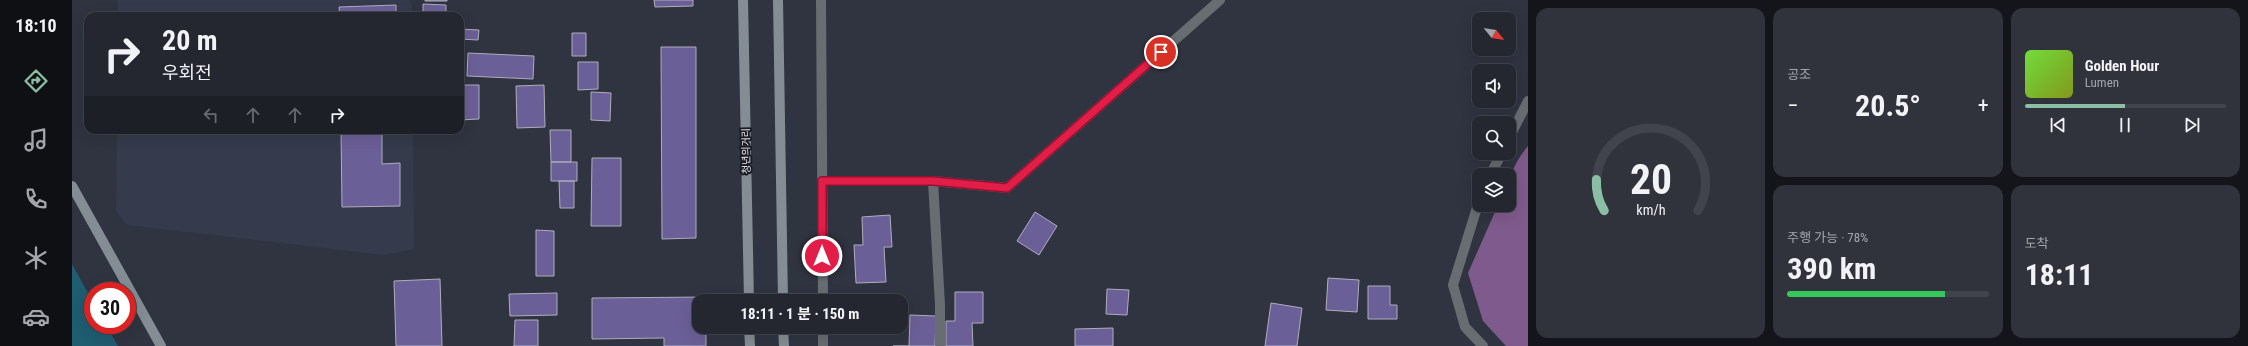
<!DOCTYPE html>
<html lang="ko">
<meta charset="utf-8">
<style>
:root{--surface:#242730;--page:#30333c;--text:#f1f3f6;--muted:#a3a5ab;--line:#41444c;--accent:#8abfa5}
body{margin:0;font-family:"Roboto Condensed","Noto Sans KR",sans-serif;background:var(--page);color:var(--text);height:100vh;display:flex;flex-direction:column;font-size:15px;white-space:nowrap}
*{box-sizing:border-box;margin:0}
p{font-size:13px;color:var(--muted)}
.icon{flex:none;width:22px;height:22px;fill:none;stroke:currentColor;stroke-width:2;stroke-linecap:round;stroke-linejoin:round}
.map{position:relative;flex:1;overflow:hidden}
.panel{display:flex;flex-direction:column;gap:8px;padding:8px;background:#14151a;width:720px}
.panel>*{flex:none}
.banner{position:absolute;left:12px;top:12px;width:380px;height:122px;border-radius:12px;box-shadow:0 4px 16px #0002,0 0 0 1px var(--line);background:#242730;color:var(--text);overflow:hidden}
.needle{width:26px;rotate:120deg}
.controls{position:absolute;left:1400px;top:12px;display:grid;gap:8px}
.controls a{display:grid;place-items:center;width:44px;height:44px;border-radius:8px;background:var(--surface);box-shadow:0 4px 16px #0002,0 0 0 1px var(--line);font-size:20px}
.speed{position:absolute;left:12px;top:282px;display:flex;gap:8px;font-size:20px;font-weight:700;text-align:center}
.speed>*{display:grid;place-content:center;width:52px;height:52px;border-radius:50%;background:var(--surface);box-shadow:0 4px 16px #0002,0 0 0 1px var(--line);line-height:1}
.speed .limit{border:6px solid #d22;background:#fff;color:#111}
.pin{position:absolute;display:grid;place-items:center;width:34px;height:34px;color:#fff;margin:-17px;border:2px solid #fff;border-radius:50%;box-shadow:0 1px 4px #0007}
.me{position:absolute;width:44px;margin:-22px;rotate:0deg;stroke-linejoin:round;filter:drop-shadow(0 0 3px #0008)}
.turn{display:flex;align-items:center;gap:14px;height:84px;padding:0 12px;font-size:18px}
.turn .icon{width:52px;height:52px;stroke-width:2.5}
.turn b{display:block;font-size:28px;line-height:34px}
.lanes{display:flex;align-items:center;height:38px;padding:0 12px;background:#0003;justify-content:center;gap:20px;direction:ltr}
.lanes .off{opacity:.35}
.big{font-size:30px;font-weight:700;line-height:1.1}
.panel .widget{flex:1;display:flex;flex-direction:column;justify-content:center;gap:6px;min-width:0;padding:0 14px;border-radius:12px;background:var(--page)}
.panel .dial{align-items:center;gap:0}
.dial svg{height:104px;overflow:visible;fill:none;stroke:var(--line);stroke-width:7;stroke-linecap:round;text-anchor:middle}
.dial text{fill:var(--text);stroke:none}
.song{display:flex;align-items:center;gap:12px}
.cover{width:48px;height:48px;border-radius:6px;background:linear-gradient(135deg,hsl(100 70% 55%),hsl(70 70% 35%))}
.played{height:4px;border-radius:2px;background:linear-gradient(90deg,var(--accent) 50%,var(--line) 50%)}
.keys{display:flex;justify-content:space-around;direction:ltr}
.heat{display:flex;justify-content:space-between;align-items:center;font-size:22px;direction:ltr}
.charge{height:6px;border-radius:3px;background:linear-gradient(90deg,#34c759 78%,var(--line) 0)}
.panel .tiles{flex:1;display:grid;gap:8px;grid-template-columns:repeat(3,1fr)}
.widget:first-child{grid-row:span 2}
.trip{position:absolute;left:620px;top:294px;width:216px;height:40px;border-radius:12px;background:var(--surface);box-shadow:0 4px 16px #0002,0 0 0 1px var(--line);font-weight:700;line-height:40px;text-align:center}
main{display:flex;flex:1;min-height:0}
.tab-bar{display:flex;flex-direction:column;width:72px;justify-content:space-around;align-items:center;background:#0e1013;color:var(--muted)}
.tab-bar .icon{width:28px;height:28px}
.tab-bar .selected{color:var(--accent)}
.tab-bar b{font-size:18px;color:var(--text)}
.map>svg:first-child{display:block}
.built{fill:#353b4d}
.forest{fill:#7f5a8c}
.water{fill:#1f5d71}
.building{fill:#6b5f97;stroke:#afadbc}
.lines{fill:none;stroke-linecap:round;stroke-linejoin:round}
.street{stroke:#686d72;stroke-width:10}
.secondary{stroke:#858d94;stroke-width:10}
.route-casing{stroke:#92132f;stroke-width:10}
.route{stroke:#e11d48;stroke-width:7}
.labels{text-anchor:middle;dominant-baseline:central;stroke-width:4;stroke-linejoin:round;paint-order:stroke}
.street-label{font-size:10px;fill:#ebeef5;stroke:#1a1c22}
</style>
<main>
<nav class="tab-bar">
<b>18:10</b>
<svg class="icon selected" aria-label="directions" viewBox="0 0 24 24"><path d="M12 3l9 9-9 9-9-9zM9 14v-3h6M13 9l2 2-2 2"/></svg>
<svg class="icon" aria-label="music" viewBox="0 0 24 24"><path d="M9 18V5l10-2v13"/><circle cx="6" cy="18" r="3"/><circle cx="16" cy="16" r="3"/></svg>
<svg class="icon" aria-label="phone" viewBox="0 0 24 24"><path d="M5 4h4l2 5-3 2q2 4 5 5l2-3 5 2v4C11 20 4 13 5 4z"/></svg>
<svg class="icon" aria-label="climate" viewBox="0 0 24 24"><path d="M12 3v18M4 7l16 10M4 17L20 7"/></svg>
<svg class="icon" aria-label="car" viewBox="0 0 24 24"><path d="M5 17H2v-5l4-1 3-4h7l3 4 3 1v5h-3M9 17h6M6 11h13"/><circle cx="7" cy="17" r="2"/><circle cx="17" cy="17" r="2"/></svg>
</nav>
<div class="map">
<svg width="1456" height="346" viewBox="0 0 1456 346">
<rect width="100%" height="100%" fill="#303440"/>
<path class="built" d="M46,0H337L340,4V16H46Z
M45,130H341L342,249L312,255L55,225L44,211Z"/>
<path class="forest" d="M1456,146V346H1434L1411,321L1396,273L1426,205H1437C1437,178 1439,167 1456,146Z"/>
<path class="water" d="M0,264L21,302V325H34L46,346H0Z"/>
<path class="building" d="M353,0H375V1H353Z
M582,0H621V6L583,7Z
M351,4L374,5V16H351Z
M324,5V16H268L267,7Z
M388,29L407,30L406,40L388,39Z
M500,33H514V56H500Z
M589,47H624V238L590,239Z
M396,53L462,56L461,79L395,76Z
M506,62H526V89L506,90Z
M388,85H407V119L388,120Z
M472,85L473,127L445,128L444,86Z
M519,92L539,93L538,121L519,120Z
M269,130H310V164L328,163V206L270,207Z
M478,130H499V162H479Z
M520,158H549V226H519Z
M479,162H505V181H479Z
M487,181H502V208H488Z
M963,212L985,226L967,255L945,241Z
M818,215L820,247H812L814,282L784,283L782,245H791L790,217Z
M464,230L482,231V276H464Z
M1256,278L1287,280L1285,312L1254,310Z
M368,279L370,346H324L322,281Z
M1296,286H1318V305H1325V319H1296Z
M1035,289L1057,290L1055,315L1034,314Z
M883,292H911V323H900L901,346H874V321H883Z
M485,293V315L438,316L437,294Z
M634,297V301H627V327H634V346H592V338L520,339V298Z
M1199,303L1230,308L1225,346H1193Z
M838,315L864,316L863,346H821H837Z
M443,320H466V346H442Z
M1041,328V346H1003V329Z"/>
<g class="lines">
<path class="street" d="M749,0L751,301
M1437,138L1456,101
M1418,175L1430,153
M750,181H861L935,188L1148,0
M861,181L868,305V346
M1407,201L1381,285L1393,327L1411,346
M751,327V346"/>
<path class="secondary" d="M671,0L677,301
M706,0L711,301
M0,186L89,346
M677,327L678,346
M711,327L712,346"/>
</g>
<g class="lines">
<defs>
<path id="route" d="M750,256V181H861L935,188L1089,52"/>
</defs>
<use href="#route" class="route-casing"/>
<use href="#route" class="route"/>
</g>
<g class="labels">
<g class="street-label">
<text transform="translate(674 151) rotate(-91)">청년의거리</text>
</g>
</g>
</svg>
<div class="controls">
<a><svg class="needle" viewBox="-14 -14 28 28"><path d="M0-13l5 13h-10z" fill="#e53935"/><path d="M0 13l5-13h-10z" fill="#a3a5ab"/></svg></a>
<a><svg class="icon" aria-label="sound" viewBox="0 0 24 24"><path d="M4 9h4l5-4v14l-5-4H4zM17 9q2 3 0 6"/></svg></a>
<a><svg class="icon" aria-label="search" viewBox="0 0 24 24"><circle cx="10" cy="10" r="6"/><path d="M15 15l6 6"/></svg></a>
<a><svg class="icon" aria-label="layers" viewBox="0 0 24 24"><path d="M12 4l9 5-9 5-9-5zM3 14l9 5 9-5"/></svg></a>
</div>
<div class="speed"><div class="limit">30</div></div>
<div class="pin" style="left:1089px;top:52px;background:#d93025"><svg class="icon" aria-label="arrive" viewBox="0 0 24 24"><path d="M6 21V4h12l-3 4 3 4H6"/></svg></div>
<svg class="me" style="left:750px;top:256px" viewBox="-20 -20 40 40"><circle r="17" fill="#e11d48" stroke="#fff" stroke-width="3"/><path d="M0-11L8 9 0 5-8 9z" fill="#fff"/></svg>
<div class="trip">18:11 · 1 분 · 150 m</div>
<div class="banner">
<div class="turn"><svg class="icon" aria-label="right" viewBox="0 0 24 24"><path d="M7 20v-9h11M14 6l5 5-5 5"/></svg><div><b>20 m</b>우회전</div></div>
<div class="lanes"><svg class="icon off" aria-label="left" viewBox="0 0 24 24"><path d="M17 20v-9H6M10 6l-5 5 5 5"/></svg><svg class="icon off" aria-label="ahead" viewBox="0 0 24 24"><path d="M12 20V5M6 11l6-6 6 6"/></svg><svg class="icon off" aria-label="ahead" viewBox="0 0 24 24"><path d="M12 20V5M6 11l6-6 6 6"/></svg><svg class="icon" aria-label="right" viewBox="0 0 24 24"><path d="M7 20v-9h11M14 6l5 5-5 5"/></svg></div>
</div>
</div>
<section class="panel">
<div class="tiles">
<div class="widget dial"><svg viewBox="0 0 100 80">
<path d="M14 69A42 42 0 1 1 86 69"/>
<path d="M14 69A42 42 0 0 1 8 45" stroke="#8abfa5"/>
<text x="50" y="56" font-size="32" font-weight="700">20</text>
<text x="50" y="72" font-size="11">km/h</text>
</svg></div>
<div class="widget"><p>공조</p>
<div class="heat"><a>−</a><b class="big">20.5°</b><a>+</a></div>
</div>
<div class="widget">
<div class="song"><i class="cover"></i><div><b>Golden Hour</b><p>Lumen</p></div></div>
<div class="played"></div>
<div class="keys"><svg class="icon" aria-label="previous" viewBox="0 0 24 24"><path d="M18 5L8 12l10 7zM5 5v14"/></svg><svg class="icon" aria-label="pause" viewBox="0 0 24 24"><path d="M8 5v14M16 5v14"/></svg><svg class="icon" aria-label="next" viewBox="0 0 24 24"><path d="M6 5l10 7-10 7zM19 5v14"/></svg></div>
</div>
<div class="widget"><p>주행 가능 · 78%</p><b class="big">390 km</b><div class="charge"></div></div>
<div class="widget"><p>도착</p><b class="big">18:11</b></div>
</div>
</section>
</main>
